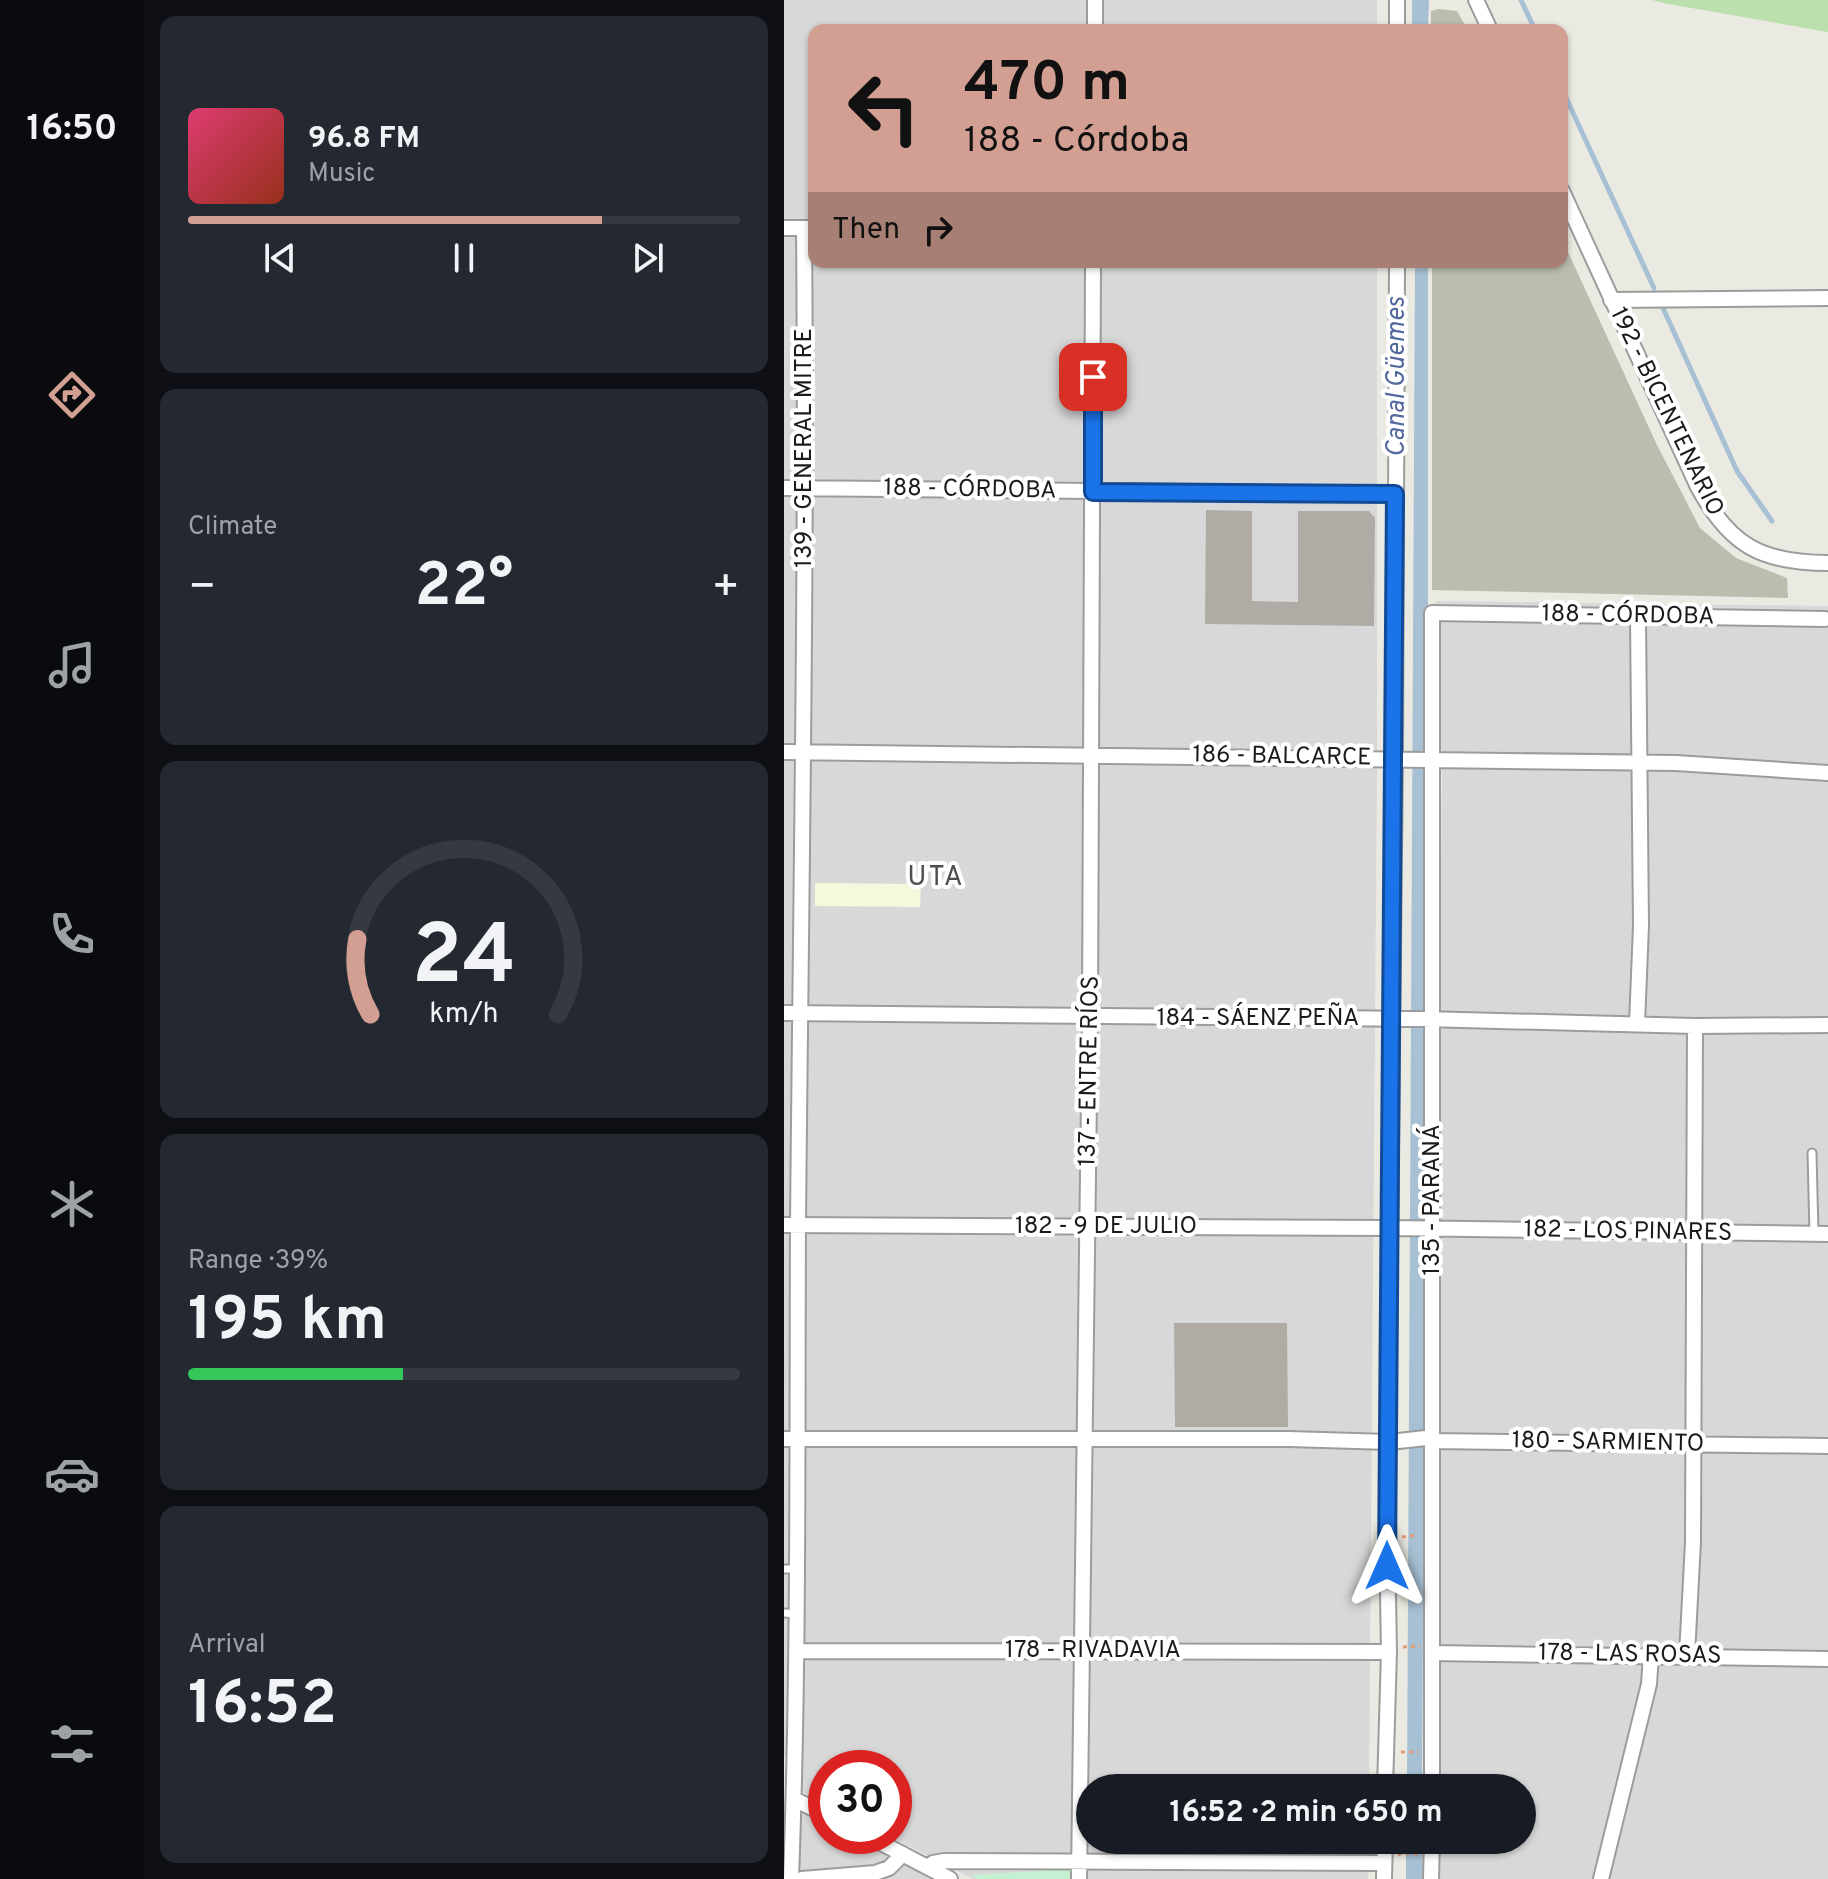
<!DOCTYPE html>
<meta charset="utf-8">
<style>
:root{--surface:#171b24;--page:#242831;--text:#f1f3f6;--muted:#9ea1a6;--line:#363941;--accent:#d39f92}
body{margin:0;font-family:Overpass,sans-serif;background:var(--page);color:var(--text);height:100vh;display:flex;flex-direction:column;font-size:30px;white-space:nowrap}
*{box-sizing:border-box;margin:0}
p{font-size:26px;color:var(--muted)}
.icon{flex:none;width:44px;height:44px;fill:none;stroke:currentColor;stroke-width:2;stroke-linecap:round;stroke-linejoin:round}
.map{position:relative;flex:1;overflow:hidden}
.panel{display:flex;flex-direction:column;gap:16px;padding:16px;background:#0d0f14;width:640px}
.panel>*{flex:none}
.banner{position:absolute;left:24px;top:24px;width:760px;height:244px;border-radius:16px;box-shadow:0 2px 6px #0004;background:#d39f92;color:#111;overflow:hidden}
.speed{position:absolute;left:24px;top:1750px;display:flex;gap:16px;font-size:40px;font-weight:700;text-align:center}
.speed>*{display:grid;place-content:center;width:104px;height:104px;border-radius:50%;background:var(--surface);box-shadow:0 2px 6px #0004;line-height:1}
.speed .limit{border:12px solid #d22;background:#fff;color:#111}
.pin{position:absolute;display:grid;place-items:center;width:68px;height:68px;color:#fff;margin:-34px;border-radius:16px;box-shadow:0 4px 12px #0006}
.me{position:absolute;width:88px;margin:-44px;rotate:0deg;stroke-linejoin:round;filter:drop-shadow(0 0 6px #0008)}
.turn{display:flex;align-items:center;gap:28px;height:168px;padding:0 24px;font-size:36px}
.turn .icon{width:104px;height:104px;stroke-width:2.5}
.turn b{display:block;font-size:56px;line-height:68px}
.then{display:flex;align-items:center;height:76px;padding:0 24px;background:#0003;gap:16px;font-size:30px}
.big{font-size:60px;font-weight:700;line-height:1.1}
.panel .widget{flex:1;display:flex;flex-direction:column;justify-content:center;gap:12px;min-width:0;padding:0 28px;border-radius:16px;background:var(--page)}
.panel .dial{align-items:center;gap:0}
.dial svg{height:208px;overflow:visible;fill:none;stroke:var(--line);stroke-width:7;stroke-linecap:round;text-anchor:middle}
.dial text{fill:var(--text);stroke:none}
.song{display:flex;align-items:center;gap:24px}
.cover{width:96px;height:96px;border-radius:12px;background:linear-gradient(135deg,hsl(340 70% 55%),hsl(10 70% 35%))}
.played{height:8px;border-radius:4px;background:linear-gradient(90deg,var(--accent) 75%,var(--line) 75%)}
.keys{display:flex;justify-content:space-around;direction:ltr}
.heat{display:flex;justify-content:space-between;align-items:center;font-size:44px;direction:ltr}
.charge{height:12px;border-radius:6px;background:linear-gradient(90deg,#34c759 39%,var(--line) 0)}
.trip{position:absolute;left:292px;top:1774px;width:460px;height:80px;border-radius:40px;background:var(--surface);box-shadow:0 2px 6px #0004;font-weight:700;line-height:80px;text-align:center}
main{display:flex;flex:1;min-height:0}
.menu{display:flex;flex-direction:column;width:144px;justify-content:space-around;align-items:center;background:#090b0e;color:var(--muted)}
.menu .icon{width:56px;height:56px}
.menu .selected{color:var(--accent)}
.menu b{font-size:36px;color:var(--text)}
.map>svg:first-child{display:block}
.residential{fill:#d9d8d8}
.education{fill:#f3fadc}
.construction{fill:#bbbeaf}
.grass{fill:#bbe0ad}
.park{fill:#c3f1d1}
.water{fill:#a7c0d4}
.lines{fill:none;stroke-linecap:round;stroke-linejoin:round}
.stream{stroke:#a7c0d4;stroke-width:5}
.building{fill:#b0aca5}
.service-casing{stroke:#9c9c9c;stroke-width:11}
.minor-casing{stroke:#9c9c9c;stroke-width:18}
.path{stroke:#e79b77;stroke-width:3;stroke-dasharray:4 4;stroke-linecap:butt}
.service{stroke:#fff;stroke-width:7}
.minor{stroke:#fff;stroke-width:14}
.route-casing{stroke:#114b97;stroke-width:20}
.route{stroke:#1a73e8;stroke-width:14}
.labels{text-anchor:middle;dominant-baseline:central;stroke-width:8;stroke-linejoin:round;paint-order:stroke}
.street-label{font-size:24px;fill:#1b1b1b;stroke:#fff}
.water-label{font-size:26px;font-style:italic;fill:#54699e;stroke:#fff}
.quarter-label{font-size:28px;letter-spacing:2px;fill:#4e4e4e;stroke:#fff}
</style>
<main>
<nav class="menu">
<b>16:50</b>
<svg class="icon selected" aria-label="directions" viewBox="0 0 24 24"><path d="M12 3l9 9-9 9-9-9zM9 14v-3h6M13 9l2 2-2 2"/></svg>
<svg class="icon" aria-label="music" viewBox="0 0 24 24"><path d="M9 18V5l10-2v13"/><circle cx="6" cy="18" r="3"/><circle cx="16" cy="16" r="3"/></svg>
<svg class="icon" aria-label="phone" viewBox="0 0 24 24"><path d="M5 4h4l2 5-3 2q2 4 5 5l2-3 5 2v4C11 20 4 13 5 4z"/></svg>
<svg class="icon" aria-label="climate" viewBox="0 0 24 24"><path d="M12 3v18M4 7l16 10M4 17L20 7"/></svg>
<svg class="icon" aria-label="car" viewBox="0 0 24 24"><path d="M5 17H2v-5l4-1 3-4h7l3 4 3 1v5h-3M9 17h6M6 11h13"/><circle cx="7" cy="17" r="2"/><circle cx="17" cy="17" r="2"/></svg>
<svg class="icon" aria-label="filters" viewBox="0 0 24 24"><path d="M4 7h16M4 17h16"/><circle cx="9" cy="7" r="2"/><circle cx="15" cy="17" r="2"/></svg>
</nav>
<section class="panel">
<div class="widget">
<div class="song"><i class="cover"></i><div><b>96.8 FM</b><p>Music</p></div></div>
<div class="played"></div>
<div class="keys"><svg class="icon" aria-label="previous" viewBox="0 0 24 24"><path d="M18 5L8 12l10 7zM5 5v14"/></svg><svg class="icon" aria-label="pause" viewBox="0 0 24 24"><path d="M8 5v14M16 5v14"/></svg><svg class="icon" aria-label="next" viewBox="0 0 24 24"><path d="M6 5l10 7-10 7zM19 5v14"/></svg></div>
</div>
<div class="widget"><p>Climate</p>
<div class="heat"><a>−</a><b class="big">22°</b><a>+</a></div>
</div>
<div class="widget dial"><svg viewBox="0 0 100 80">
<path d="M14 69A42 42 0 1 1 86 69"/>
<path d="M14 69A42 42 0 0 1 9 40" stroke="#d39f92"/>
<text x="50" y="56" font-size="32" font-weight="700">24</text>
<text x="50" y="72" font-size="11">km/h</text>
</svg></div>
<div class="widget"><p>Range · 39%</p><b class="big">195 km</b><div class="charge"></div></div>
<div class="widget"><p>Arrival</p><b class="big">16:52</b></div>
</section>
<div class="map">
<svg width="1044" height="1879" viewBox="0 0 1044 1879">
<rect width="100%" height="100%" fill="#ebeae2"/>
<path class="residential" d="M0,0H593V30H30V262H593V774L585,1788H306V1840H585L584,1879H189L105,1836H110V1768H42V1804L15,1790L13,1762L0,1756Z
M652,601L1044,606V1879H653V1840H738V1788H653L654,1220L658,772Z
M0,1798L42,1820V1836H72L153,1879H0Z"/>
<path class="education" d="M31,883L137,884L136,907L31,906Z"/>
<path class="construction" d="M654,9L673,11L684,30H647V11Z
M778,239L873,445L916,528L952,558L1003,578L1004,598L648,590V262H778Z"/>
<path class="grass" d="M868,0H1044V32L879,3Z"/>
<path class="park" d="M288,1869V1879H193L187,1875Z"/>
<path class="water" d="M628,0H645L644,30H628Z
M631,262H644V799L638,1788H623Z
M622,1840H638L639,1879H622Z"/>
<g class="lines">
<path class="stream" d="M737,0L751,30
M778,89L870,288
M879,308L953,471L988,521"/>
</g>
<path class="building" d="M422,510L468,511V601L514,602V511H585L591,518L590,626L421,624Z
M390,1323H503L504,1427H391Z"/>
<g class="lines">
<defs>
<path id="service" d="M1028,1153L1030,1234
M0,1569H14
M0,1613L13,1614"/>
<path id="minor" d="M692,0L706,30
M311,30V0
M613,30V0
M778,191L914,487C946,546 978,563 1044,563
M0,228H28
M827,300L1044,298
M0,488L611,494
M0,752L892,763L1044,773
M0,1013L640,1019L911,1026L1044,1025
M853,1024L857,926L854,617
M0,1225L606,1228L1044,1234
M0,1439H505L605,1442L642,1438L649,1441L1044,1446
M13,1651L605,1652
M648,1653L1044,1659
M903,1655L909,1542L911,1026
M601,1788L605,1652L603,1537L611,758L613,262
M648,1788V613L1041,619
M10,1799L42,1815
M84,1836L166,1879
M143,1867L149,1863L160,1861L600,1863
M7,1879C15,1661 13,1442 14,1224C17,892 23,560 20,228
M18,1879L91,1873L105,1868L119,1854
M295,1879L306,1017L309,262
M600,1879L601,1840
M647,1879L648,1840
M817,1879L865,1684L867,1655"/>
</defs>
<use href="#service" class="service-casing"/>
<use href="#minor" class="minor-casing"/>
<path class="path" d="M618,1537L634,1535
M619,1647L636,1646
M617,1752H634
M614,1855L618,1853L634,1854"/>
<use href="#service" class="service"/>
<use href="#minor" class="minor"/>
</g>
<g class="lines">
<defs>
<path id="route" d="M309,377V492L611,494L603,1566"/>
</defs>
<use href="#route" class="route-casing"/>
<use href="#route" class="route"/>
</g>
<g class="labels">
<g class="street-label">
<text transform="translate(882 412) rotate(64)">192 - BICENTENARIO</text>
<text transform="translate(21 448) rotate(-90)">139 - GENERAL MITRE</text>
<text transform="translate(186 490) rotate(1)">188 - CÓRDOBA</text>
<text transform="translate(844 616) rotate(1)">188 - CÓRDOBA</text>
<text transform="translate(498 757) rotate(1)">186 - BALCARCE</text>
<text x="474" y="1019">184 - SÁENZ PEÑA</text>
<text transform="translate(306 1071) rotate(-89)">137 - ENTRE RÍOS</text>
<text transform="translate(649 1200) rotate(-90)">135 - PARANÁ</text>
<text x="322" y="1227">182 - 9 DE JULIO</text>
<text transform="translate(844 1232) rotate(1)">182 - LOS PINARES</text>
<text transform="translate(824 1443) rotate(1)">180 - SARMIENTO</text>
<text x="309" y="1651">178 - RIVADAVIA</text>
<text transform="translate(846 1655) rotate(1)">178 - LAS ROSAS</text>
</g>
<g class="water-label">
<text transform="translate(613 377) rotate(-90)">Canal Güemes</text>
</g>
<g class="quarter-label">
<text x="152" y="878">UTA</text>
</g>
</g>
</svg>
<div class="speed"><div class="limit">30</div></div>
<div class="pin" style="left:309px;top:377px;background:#d93025"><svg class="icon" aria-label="arrive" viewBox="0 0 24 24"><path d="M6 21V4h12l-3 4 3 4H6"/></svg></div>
<svg class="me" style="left:603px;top:1566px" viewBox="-20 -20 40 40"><path d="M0-17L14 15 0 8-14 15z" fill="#1a73e8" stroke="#fff" stroke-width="4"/></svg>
<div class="trip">16:52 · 2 min · 650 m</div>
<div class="banner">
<div class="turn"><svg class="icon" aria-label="left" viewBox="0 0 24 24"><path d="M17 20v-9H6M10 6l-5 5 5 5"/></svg><div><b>470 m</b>188 - Córdoba</div></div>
<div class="then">Then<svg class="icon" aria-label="right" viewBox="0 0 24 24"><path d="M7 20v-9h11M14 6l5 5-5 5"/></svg></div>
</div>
</div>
</main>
